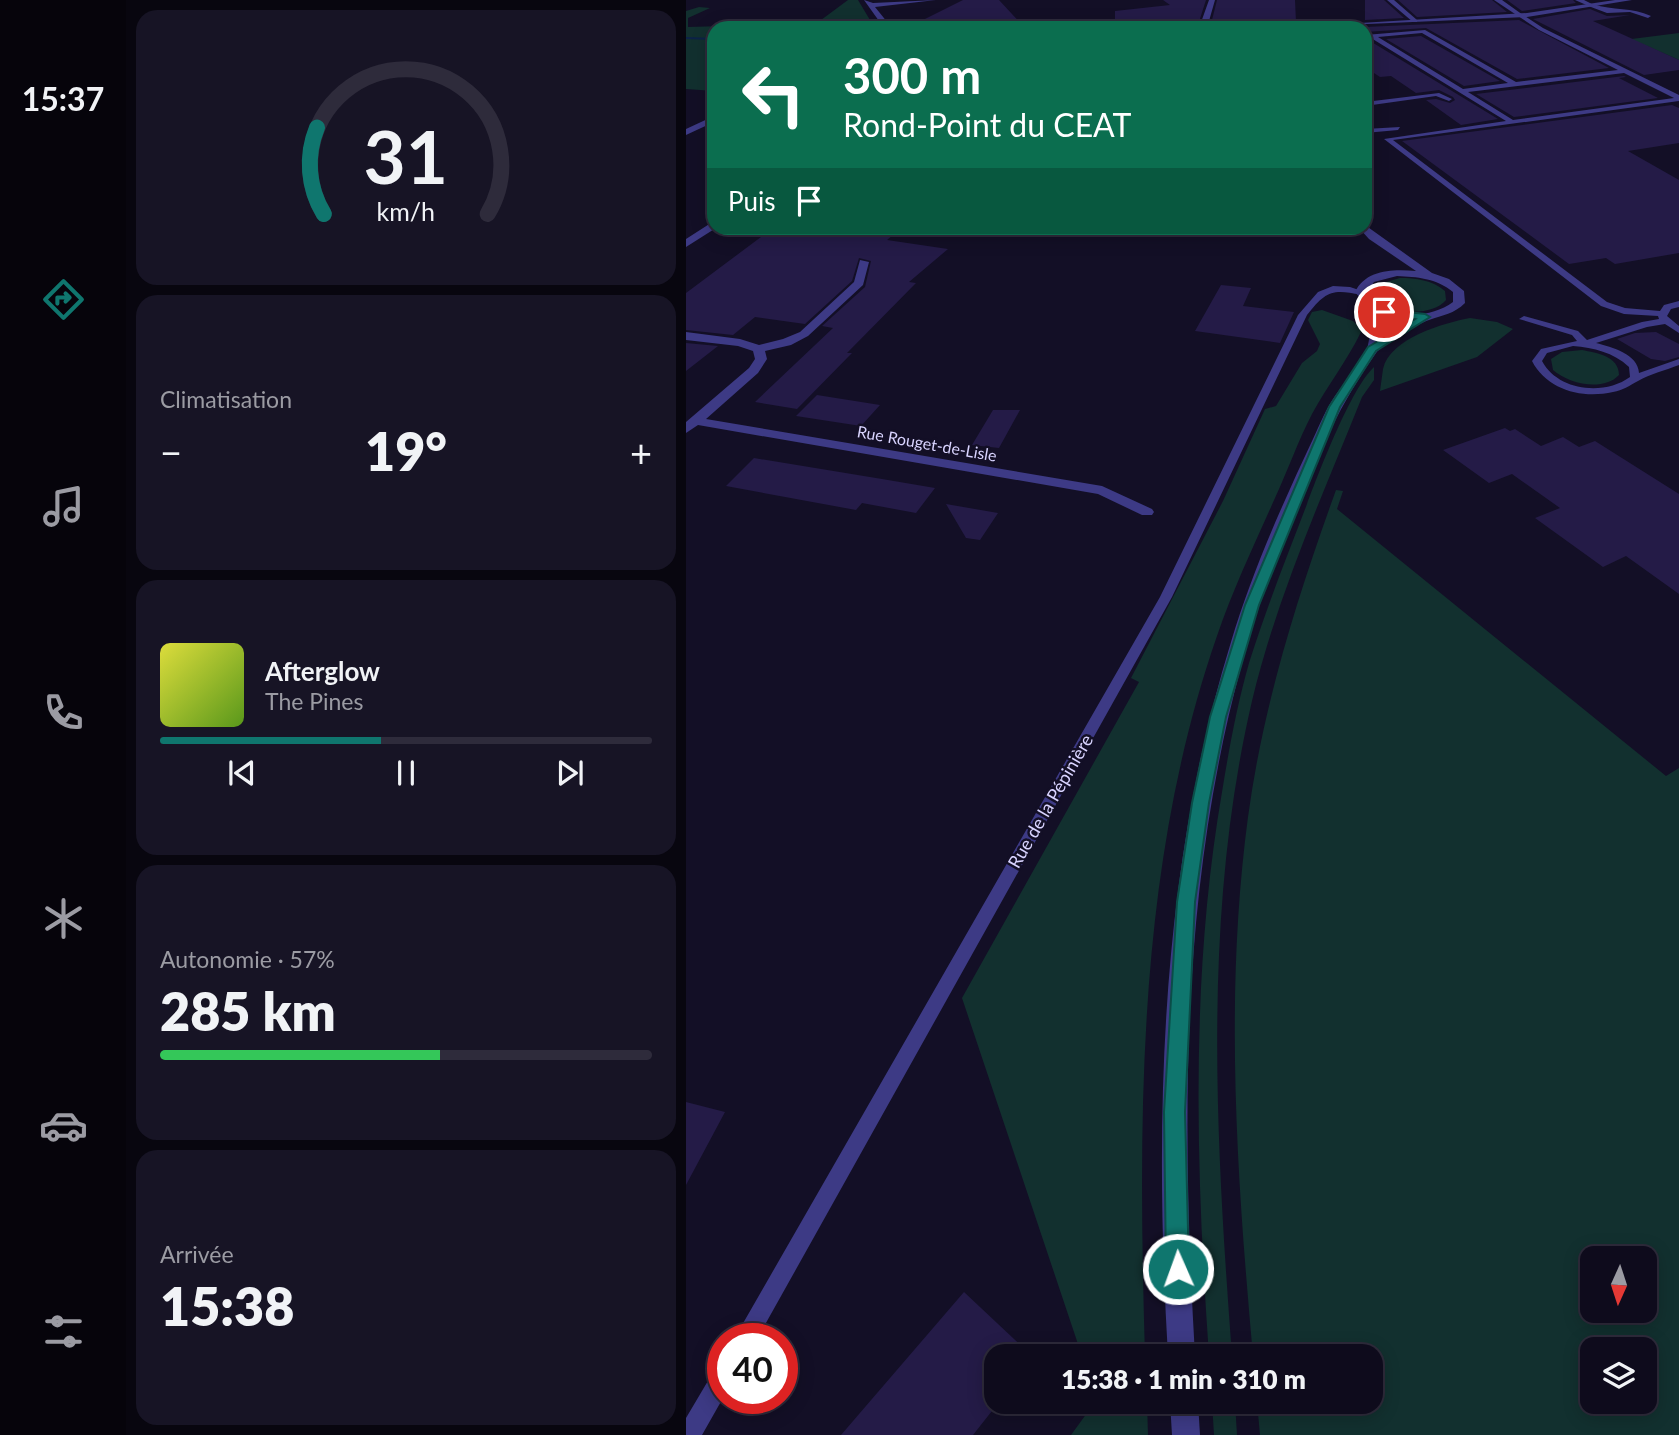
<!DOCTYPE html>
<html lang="fr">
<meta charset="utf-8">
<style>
:root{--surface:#0e0b1c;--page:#171425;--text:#f1f3f6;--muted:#9b9ba3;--line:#2e2b3b;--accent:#0f766e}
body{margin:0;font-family:Lato,sans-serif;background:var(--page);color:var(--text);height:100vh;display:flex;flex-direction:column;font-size:26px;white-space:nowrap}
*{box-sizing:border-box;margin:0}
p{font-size:23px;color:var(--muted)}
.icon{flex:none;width:38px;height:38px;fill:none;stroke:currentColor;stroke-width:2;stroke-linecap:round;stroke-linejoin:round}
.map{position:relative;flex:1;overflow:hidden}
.details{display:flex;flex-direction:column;gap:10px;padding:10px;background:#08060f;width:560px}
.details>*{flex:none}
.banner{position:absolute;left:21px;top:21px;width:665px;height:214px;border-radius:21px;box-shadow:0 4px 18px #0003,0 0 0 2px var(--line);background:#0b6e4f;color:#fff;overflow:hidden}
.needle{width:46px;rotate:183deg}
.fabs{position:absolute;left:894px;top:1246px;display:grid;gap:14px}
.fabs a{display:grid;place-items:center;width:77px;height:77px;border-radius:14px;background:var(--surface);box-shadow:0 4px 18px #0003,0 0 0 2px var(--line);font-size:35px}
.speed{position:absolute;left:21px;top:1323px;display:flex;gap:14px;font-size:35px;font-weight:700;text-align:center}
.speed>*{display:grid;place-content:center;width:91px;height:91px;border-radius:50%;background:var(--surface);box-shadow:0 4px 18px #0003,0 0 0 2px var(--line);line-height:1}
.speed .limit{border:10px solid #d22;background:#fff;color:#111}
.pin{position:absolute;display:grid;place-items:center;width:60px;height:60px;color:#fff;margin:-30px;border:4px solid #fff;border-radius:50%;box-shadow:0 2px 7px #0007}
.me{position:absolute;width:77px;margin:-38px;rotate:358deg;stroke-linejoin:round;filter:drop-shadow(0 0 5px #0008)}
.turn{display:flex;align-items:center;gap:24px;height:147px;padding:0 21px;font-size:32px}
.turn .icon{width:91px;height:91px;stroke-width:2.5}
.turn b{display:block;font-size:49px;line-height:60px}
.then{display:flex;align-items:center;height:66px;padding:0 21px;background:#0003;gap:14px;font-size:26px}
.big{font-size:52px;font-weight:800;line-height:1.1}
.details .card{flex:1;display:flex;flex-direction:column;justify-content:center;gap:10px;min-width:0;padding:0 24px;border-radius:21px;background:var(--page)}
.details .dial{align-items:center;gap:0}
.dial svg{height:182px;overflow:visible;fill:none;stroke:var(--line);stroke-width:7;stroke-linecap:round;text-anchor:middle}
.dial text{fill:var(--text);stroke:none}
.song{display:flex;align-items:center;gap:21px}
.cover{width:84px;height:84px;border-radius:10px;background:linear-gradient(135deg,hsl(60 70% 55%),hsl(90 70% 35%))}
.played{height:7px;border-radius:4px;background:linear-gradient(90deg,var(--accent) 45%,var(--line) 45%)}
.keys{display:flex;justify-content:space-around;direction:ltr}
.heat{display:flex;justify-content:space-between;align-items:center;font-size:38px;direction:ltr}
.charge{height:10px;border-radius:5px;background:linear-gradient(90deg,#34c759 57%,var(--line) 0)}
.trip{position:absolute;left:298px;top:1344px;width:399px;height:70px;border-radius:21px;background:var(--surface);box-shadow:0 4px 18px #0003,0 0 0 2px var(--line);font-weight:800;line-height:70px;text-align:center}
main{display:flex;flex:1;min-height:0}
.tab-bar{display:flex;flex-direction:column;width:126px;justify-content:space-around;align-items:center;background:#06040b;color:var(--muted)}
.tab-bar .icon{width:49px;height:49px}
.tab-bar .on{color:var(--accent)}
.tab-bar b{font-size:32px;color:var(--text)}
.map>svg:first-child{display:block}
.green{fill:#12302f;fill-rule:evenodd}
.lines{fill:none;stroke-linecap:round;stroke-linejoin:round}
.stream{fill:#0c2248;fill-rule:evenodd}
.building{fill:#241b47}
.service{fill:#3d3a85;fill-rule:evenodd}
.minor{fill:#3d3a85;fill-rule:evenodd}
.tertiary{fill:#3d3a85;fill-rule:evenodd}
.route{fill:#0f766e;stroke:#0a4d48;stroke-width:2}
.labels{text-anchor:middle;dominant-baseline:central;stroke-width:5;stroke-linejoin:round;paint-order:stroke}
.far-street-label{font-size:16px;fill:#d9d4ff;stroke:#130f26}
.street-label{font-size:18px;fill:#d9d4ff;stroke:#130f26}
</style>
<main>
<nav class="tab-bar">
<b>15:37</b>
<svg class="icon on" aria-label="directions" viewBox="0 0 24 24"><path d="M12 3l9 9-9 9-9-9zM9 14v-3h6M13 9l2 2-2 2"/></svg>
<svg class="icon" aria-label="music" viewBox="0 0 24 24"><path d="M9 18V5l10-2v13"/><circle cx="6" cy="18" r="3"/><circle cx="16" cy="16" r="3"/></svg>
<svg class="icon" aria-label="phone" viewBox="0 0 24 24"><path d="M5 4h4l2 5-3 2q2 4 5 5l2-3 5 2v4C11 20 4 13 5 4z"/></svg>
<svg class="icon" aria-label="climate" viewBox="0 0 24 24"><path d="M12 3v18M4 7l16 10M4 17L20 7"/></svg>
<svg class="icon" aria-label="car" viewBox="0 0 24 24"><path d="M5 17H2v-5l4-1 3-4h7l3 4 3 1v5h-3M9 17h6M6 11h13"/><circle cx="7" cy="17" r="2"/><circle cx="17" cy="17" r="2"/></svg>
<svg class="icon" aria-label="filters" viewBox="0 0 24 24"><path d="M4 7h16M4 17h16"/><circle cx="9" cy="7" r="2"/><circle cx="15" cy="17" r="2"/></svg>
</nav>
<section class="details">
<div class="card dial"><svg viewBox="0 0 100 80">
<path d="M14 69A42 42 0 1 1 86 69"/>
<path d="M14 69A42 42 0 0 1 11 31" stroke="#0f766e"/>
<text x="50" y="56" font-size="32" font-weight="700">31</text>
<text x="50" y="72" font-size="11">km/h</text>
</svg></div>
<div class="card"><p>Climatisation</p>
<div class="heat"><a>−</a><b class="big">19°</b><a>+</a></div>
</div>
<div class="card">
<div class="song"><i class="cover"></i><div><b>Afterglow</b><p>The Pines</p></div></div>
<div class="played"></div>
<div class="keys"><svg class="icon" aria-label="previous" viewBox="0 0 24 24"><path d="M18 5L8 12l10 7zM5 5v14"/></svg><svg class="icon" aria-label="pause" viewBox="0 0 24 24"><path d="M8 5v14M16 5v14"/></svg><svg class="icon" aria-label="next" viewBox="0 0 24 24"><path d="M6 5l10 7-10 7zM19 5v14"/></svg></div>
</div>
<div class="card"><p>Autonomie · 57%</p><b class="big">285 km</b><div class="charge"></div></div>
<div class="card"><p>Arrivée</p><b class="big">15:38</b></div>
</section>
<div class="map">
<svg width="993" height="1435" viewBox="0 0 993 1435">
<rect width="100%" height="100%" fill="#130f26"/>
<path class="green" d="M162,0H172L187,25L186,28H119L131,23Z
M13,7L24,8L2,18V27L38,26L55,20L77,22L66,28H28V91L0,89V11Z
M993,33V60L961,46L898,45Z
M714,278C730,278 746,280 759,291L760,300C745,318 699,315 688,293L693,284Z
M636,310L667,321L676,329L675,332C661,361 641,386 626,414C612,441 602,470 589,498C569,543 547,589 531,636C451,866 452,1115 459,1356H396L276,998L453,682L445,678L537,501L579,409L590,406L616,363L631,351L634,344L622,320L626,312Z
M784,318L811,322L827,329L791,357L694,391C695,384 696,376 697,369C704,338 758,323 784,318Z
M896,350C911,353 933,356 933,375C917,392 883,384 867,370L865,359L876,352Z
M688,367V380L676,397C636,497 591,596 566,701C516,916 530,1139 546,1356H523C510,1169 504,978 536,792C543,749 551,705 563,663C580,609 601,556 621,504C633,472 665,388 688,367Z
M650,490L657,491L651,509L980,776L993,768V1435H574L571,1402H684V1356H567C551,1177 538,996 562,817C577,705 612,595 650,490ZM906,1258H959V1311H906ZM906,1349H959V1402H906Z
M409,1402H461L462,1435H385Z
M526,1402H549L551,1435H528Z"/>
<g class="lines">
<path class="stream" d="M0,37L28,38V40L0,39Z"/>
</g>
<path class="building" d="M277,0H313L339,28H221Z
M477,0H520L511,28H429V11L484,5Z
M531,0H609L610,22L524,28Z
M679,0H698L718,18L679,20Z
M712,0H806L821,12L731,17Z
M821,0H887L890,3L836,11Z
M904,9L921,16L944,15L907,21L993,60V70L958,75L847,19Z
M833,20L923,68L831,79L740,28L679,32V27Z
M735,36L814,81L778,86L700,39Z
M679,41H684L812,119L775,125L740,100L750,99L764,103L769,100L767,97L753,90L730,93L705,76L694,77L679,67Z
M938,76L940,77L933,78L972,98L828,117L790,94Z
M986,105L993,108V143L942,151L993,180V253L929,264L920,258L883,264L716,141Z
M87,228H158L207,235L201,240L262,249L223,282L230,283L161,353H166L111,409L69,402L147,328L136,326L179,287L185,261L173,258L166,281L119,324L69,317L47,335L0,330V293Z
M535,285L565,288L557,306L608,312L594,343L509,331Z
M970,332L993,344V357L979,361L965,359L931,339L949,333Z
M0,343L32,346L0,371Z
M131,395L194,405L175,426L110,416Z
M307,410H334L313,448L286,445Z
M819,428L824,431L829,429L855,446L877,437L893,447L909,441L993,494V594L940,556L917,567L849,518L874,508L826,474L803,483L757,450Z
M68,458L196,479L249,488L230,513L176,503L170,510L40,486Z
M260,504L312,513L294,540L280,538Z
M0,1102L39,1112L0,1185Z
M278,1292L346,1356H310V1402H313L287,1435H155Z"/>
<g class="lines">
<path class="service" d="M907,4C927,11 946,7 965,16L962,18L944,12L921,13L905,7Z
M834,13L857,28L993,95V101L707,140L921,302L939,308L974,311L978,305L993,301V307L985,309L981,316L993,326V333L979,324L961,327L910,343C926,347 952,354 953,373L993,359V365C980,370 964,374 952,381C943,386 937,390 927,392C896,399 861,390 846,361L855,349L891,341L886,335L833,319L838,316L892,331L901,340L956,322L973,319L972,316L938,314L915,306L698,139L820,121L685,38L679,39V35L739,30L830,82L932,70L853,30L832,16ZM736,33L822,83L777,89L692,37ZM938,73L988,98L827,120L782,92ZM887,346C908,348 927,352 943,367L944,377C918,396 872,391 856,361L861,353Z
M753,93L766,99L763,101L750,96L679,106V102Z
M714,127L712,130L679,133V129Z
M647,286L664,287L679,292L675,295C646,288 639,292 621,315L486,597L71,1339H48L474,597L612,315L632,292Z
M37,1366V1398L16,1435H0V1418L29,1369Z"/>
<path class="minor" d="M178,0L187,3L250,0L189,7L206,28H198Z
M701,0H708L731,20V22H727Z
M808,0H816L837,15L832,16Z
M889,0H898L910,6L905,7Z
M28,116V122L0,135V129Z
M28,221L30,228L0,247V239Z
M174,260L183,262L177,285L122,336L105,345L79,351L81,359L72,373L20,419L416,486L466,509L468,512L466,515H456L412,494L12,425L0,433V422L63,368L69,359L67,351L52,346L0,340V332L54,339L73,345L97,339L114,332L168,282Z"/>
<path class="tertiary" d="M523,0H529L521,28H513Z
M929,0H946L841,17L591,28L841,13Z
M679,225L746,273L763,279L778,291L779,303C768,314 757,315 743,320C733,323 696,345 690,353C650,409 623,473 598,537C494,802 493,1076 509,1356H482C468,1117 474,872 545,642C566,572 596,505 627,439C634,424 640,409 649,396C660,380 677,364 682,345C685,333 682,320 682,307L669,292C680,269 708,269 730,271L683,239L673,228ZM711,276C731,277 750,278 767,292V302C741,321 700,319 681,292L688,282ZM694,314L725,321L695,339Z
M484,1402H512L514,1435H486Z"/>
</g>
<path class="route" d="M695,309L739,314L744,317L690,351L654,407L573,605L540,717L523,803L509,902L499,1112L503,1269L500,1277L492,1281L483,1277L480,1269L478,1112L491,902L506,803L524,717L559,605L643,407L682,347L729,319L695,314Z"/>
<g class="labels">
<g class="far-street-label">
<text transform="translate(241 443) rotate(10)">Rue Rouget-de-Lisle</text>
</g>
<g class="street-label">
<text transform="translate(364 801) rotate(-60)">Rue de la Pépinière</text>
</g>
</g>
</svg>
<div class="fabs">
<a><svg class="needle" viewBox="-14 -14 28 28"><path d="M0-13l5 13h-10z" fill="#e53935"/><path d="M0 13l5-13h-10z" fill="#9b9ba3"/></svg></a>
<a><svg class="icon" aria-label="layers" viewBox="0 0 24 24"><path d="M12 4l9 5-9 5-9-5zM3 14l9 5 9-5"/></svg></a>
</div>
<div class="speed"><div class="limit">40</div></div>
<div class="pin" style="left:698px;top:312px;background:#d93025"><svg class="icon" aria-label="arrive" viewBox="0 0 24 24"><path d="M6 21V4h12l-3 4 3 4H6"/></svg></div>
<svg class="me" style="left:492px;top:1269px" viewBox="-20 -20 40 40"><circle r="17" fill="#0f766e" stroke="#fff" stroke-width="3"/><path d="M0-11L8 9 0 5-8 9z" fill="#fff"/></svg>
<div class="trip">15:38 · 1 min · 310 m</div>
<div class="banner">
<div class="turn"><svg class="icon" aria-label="left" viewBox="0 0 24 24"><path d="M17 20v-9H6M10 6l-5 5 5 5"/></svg><div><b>300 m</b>Rond-Point du CEAT</div></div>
<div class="then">Puis<svg class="icon" aria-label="arrive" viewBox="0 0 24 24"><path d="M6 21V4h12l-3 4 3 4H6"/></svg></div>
</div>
</div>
</main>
